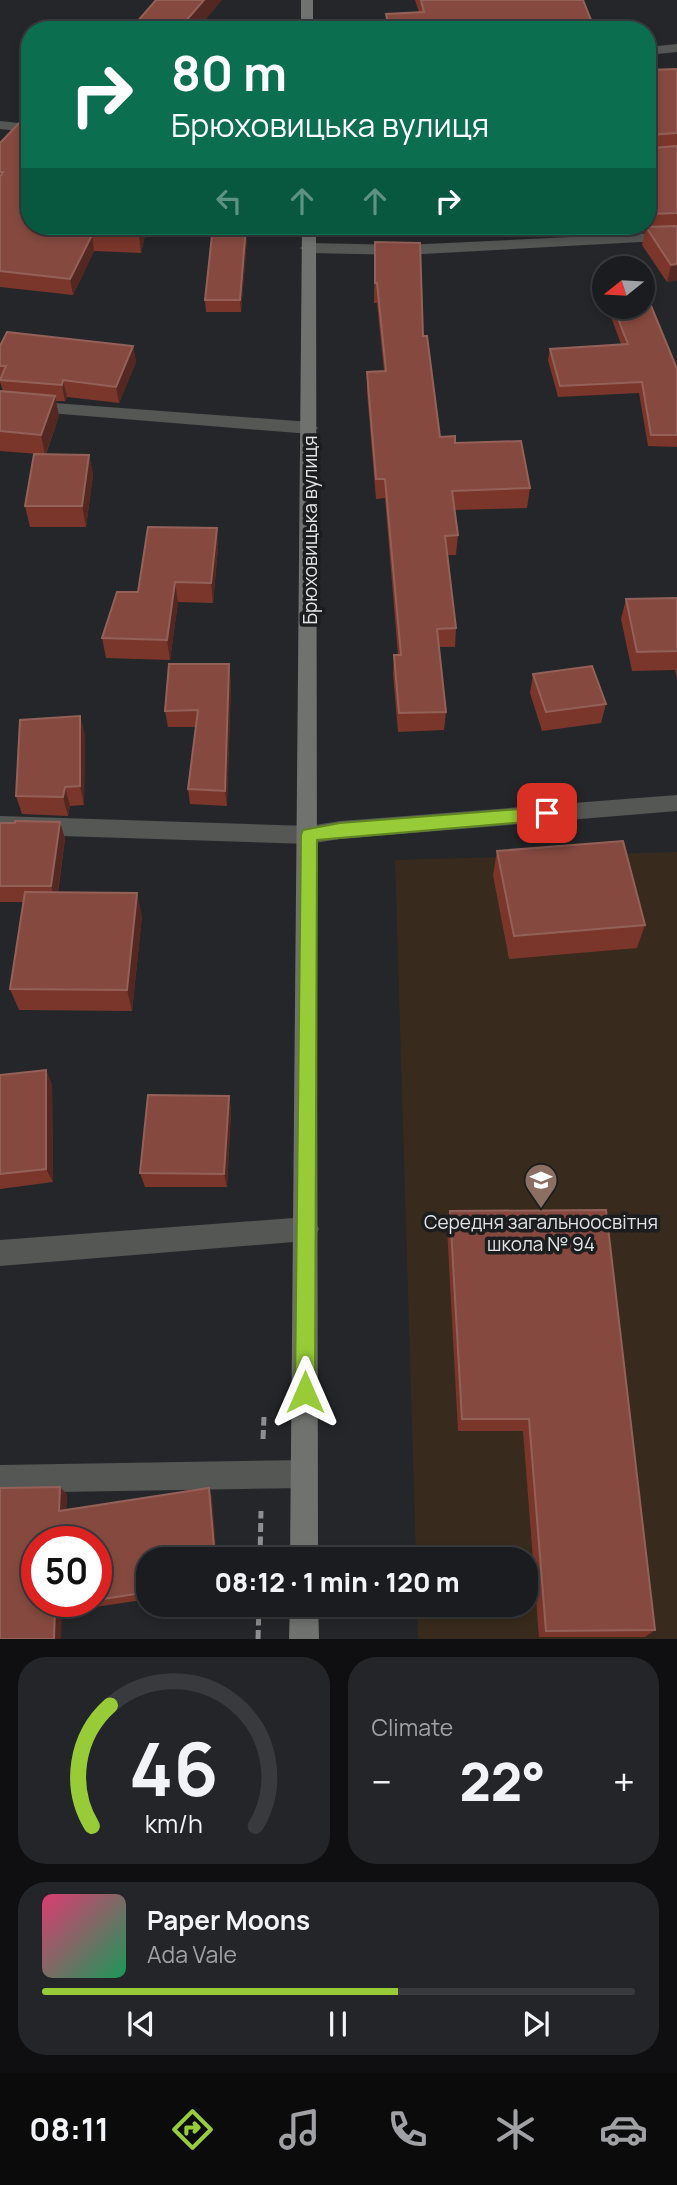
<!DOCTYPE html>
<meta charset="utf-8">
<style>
:root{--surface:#1b1c1f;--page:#242528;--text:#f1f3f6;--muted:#a0a1a4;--line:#393a3d;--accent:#97cc38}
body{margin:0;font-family:Manrope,sans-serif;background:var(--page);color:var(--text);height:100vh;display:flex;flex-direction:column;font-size:26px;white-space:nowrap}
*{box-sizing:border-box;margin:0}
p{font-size:23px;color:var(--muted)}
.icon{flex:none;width:38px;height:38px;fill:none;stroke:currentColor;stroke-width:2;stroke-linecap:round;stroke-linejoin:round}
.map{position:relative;height:1639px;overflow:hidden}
.panel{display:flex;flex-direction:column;gap:18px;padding:18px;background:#0f0f11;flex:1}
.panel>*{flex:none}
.guide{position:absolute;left:21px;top:21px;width:635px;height:214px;border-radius:28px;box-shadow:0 4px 10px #0003,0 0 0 2px var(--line);background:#0b6e4f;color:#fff;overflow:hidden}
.needle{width:46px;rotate:252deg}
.tools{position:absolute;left:592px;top:256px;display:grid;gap:14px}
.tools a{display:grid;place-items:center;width:63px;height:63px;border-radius:50%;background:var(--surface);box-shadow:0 4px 10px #0003,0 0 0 2px var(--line);font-size:35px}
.speed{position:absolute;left:21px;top:1526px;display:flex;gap:14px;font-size:35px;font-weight:700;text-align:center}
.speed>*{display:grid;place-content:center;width:91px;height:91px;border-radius:50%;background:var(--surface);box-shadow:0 4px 10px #0003,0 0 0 2px var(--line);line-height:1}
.speed .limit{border:10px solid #d22;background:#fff;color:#111}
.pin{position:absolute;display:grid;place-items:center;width:60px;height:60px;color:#fff;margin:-30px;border-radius:14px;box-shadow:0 4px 10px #0006}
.me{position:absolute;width:77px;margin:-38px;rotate:0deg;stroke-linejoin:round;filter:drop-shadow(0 0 5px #0008)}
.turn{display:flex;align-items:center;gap:24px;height:147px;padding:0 35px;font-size:32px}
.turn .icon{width:91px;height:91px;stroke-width:2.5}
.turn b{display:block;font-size:49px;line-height:60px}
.lanes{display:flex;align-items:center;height:66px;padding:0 35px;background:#0003;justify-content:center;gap:35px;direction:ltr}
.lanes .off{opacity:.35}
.big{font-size:52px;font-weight:800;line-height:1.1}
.panel .card{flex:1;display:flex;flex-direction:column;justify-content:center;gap:10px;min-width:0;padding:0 24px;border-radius:28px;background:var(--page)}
.panel .dial{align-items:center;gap:0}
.dial svg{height:182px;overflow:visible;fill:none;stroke:var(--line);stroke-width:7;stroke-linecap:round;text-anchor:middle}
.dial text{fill:var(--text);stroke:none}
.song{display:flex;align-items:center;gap:21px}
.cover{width:84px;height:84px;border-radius:10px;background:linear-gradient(135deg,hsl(340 70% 55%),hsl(150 70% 35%))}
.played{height:7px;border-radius:4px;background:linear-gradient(90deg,var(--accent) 60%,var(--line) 60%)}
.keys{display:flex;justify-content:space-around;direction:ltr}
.heat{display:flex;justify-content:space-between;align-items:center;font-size:38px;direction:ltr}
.panel .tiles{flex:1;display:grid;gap:18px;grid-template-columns:1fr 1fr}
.card:last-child{grid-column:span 2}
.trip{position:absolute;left:136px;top:1547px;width:402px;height:70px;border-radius:28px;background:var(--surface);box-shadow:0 4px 10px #0003,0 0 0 2px var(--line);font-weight:800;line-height:70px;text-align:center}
.menu{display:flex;height:112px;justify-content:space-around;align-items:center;background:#0b0b0c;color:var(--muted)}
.menu .icon{width:49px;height:49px}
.menu .current{color:var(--accent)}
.menu b{font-size:32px;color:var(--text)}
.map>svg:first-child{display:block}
.education{fill:#382b1d}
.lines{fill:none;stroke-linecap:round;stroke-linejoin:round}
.path{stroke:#8c8e90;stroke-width:5;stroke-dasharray:9 4.5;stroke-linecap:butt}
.service{fill:#555755;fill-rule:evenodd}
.minor{fill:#555755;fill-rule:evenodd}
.secondary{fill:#707270;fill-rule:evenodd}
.wall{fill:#7a362b;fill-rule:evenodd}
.shaded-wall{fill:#532822}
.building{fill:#85493f;stroke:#946159;stroke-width:2}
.route{fill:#97cc38;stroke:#628524;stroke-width:2}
.labels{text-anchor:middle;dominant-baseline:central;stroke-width:7;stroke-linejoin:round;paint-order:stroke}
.street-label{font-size:19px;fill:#e2e3e5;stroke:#1b1d1f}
.poi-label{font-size:19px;fill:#e2e3e5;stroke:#1b1d1f}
</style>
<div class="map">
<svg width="677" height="1639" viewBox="0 0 677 1639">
<rect width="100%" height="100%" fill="#242629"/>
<path class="education" d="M677,852V1639H418L417,1605H527V1559H416L395,860Z"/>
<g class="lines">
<path class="path" d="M263,1439L264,1417
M260,1559L261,1511
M258,1639L259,1605"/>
<path class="service" d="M677,44V52L648,55V47Z
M677,232V240L405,255L308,253L300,248L308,243L405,245Z
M677,795V811L340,839L309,844L0,834V816L309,826L340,821Z
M306,1217L315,1220L319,1229L315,1238L306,1241L0,1266V1240Z
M304,1460L314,1464L318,1474L314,1484L304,1488L0,1493V1465Z"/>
<path class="minor" d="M0,121L30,124V132L0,129Z
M0,399L310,422L318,428L310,434L0,409Z"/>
<path class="secondary" d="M301,0H313V30H301Z
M302,226H316L318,1559H290Z
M290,1605H318L319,1639H289Z"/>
</g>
<path class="wall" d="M415,0H583L595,30H385L386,14L419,12Z
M677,69V280L667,282L642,245L645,231H634L630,226H648V70Z
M0,143L30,226H147L141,253L94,251L73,295L0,287Z
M248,226L241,312H206L205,300Z
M432,226H468L467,230L433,231Z
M375,242L423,336L440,437L455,443L530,488L527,508L454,510L458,535L456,555H448L456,628L455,647H439L446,712L444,730L398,732L393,674L394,655H398L385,498L376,499L367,392V372L384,371L377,303H374Z
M607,306H642L677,370V447L648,446L639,393L558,397L548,360L550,349L621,344Z
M0,346H133L136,362L119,403L67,397L65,401H56L59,416L46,454L89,455L93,475L86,527H30L25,506L38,454L0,451V391H3L0,382Z
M217,528L218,548L213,603L178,602L170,660L106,658L102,638L138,592Z
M677,598V679L675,670L632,671L621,619L626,599Z
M533,674L606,704L601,723L542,731L530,693Z
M231,680L227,806L190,804L188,789L196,727H168L165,711Z
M80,716L85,735L84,805L70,806L68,816L22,814L16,796Z
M60,822L65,839L58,892L142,916L132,1011L19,1010L10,989L23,902H0V823Z
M497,851L645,925L637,948L509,959L493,875Z
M46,1070L52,1085L53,1182L0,1189V1075Z
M229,1096L231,1111L227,1187H145L140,1173Z
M450,1211L655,1630L645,1637H539L523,1431H458L447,1228Z
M60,1487L67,1495L66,1509L212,1496L149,1559V1599L62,1612L0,1639ZM96,1542V1601H37Z"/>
<path class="shaded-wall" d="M204,0H222L197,30H178Z
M142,226H147L141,253L139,236Z
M246,226H248L241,312L240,300Z
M92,235L94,251L73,295L70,279Z
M677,264V280L667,282L671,265Z
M133,346L136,362L119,403L116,387Z
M63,380L67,397L65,401L62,385Z
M55,396L59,416L45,455L41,435Z
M89,455L93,475L86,527L82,506Z
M217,528L218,548L213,603L211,583Z
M175,582L178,602L170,660L167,640Z
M229,664L231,680L227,806L225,791Z
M80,716L85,735L84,805L80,786Z
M65,787L70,806L68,816L63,797Z
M60,822L65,839L56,902L51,886Z
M137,893L142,916L132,1011L127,990Z
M46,1070L52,1085L53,1182L46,1169Z
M229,1096L231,1111L227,1187L224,1174Z
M60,1487L67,1495L66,1518L59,1511Z
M209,1488L212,1496L217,1559H215Z
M55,1607L62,1612L61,1639H54Z"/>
<path class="building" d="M156,0H204L178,30H130Z
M421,0H583L595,30H390L386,14L424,12Z
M677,69V133L649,135V145L651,148L677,146V213L648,214V171L657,170L648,151V70Z
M23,119L30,120V226H142L139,236L92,235L70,279L0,271V177L3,172H0V143Z
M213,226H246L240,300H205Z
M677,226V264L671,265L646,227Z
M375,242L420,243L423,336H427L440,437L455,436V443L521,441L530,488L452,491L458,535L445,536L456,628L437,629L446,712L399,713L394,655H401L385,479H376L367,372L386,371L377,283H375Z
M642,291H645L677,369V435H651L642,382L560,386L550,349L628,344L613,306H642Z
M7,332L133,346L116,387L63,380L62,385L0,380L6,366H0V346Z
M0,391L55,396L41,435L0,431Z
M34,454L89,455L82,506H25Z
M148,527L217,528L211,583L175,582L167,640L102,638L117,592H138Z
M677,598V651L637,652L626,599Z
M169,664H229L225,791L188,789L198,710L165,711Z
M592,666L606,704L546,712L533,674Z
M80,716V786L65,787L63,797L16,796L20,720Z
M15,821L60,822L51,886H0V823H15Z
M623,841L645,925L514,936L497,851Z
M25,892L137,893L127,990L10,989Z
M46,1070V1169L0,1174V1075Z
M148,1095L229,1096L224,1174L140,1173Z
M606,1210L655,1630L546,1631L529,1419H462L450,1211Z
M60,1487L59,1511L209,1488L215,1559H149V1592L96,1600V1542H37V1601H91L55,1607L54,1639H0V1488Z"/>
<path class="route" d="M547,807L555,813L547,820L317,840L315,1392L312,1400L305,1402L298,1400L295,1392L301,835L303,830L340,823Z"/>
<defs>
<symbol id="school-pin" viewBox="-11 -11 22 30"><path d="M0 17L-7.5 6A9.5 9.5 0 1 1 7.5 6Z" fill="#8d6e63" stroke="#1b1d1f"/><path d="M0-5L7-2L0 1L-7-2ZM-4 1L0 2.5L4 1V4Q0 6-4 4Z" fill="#fff"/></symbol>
</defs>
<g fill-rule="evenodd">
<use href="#school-pin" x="522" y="1161" width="38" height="52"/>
</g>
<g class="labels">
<g class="street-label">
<text transform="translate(310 530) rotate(-90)">Брюховицька вулиця</text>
</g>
<g class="poi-label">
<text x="541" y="1222">Середня загальноосвітня<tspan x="541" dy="22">школа № 94</tspan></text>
</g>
</g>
</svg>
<div class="tools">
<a><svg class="needle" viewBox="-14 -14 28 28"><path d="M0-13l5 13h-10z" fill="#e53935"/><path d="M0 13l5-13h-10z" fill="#a0a1a4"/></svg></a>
</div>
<div class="speed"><div class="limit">50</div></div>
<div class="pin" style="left:547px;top:813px;background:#d93025"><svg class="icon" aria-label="arrive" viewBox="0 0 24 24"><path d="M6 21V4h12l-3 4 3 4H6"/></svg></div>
<svg class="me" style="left:305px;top:1392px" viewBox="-20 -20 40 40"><path d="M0-17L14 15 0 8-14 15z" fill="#97cc38" stroke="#fff" stroke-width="4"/></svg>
<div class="trip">08:12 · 1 min · 120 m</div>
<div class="guide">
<div class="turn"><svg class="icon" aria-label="right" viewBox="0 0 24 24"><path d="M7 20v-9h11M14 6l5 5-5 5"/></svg><div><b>80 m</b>Брюховицька вулиця</div></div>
<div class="lanes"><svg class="icon off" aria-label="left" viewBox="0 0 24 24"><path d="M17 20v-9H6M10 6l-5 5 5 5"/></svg><svg class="icon off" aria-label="ahead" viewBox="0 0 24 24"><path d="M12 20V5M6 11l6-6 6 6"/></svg><svg class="icon off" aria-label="ahead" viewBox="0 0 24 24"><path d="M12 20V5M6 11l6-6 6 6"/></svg><svg class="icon" aria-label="right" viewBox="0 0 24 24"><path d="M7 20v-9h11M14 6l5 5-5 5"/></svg></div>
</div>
</div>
<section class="panel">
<div class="tiles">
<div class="card dial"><svg viewBox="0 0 100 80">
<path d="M14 69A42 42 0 1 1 86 69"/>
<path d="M14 69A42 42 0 0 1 22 16" stroke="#97cc38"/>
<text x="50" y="56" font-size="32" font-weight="700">46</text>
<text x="50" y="72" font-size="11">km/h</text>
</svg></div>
<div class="card"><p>Climate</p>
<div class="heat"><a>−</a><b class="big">22°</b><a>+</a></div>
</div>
<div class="card">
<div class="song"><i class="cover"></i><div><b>Paper Moons</b><p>Ada Vale</p></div></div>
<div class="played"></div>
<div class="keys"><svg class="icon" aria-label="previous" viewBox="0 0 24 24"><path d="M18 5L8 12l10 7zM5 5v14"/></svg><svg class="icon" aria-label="pause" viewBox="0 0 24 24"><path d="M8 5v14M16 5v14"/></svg><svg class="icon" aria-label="next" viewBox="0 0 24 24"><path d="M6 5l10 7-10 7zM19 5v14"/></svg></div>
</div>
</div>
</section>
<nav class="menu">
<b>08:11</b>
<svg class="icon current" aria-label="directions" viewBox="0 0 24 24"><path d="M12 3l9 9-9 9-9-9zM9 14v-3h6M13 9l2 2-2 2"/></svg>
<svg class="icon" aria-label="music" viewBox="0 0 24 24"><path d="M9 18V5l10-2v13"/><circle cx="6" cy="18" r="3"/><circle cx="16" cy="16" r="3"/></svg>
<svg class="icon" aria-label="phone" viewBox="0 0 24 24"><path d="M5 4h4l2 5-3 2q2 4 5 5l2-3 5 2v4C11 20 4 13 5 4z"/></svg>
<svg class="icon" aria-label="climate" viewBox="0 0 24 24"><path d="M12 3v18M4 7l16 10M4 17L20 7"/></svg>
<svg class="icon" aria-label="car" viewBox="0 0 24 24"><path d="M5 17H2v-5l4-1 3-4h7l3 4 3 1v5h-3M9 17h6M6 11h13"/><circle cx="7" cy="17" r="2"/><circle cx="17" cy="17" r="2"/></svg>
</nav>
